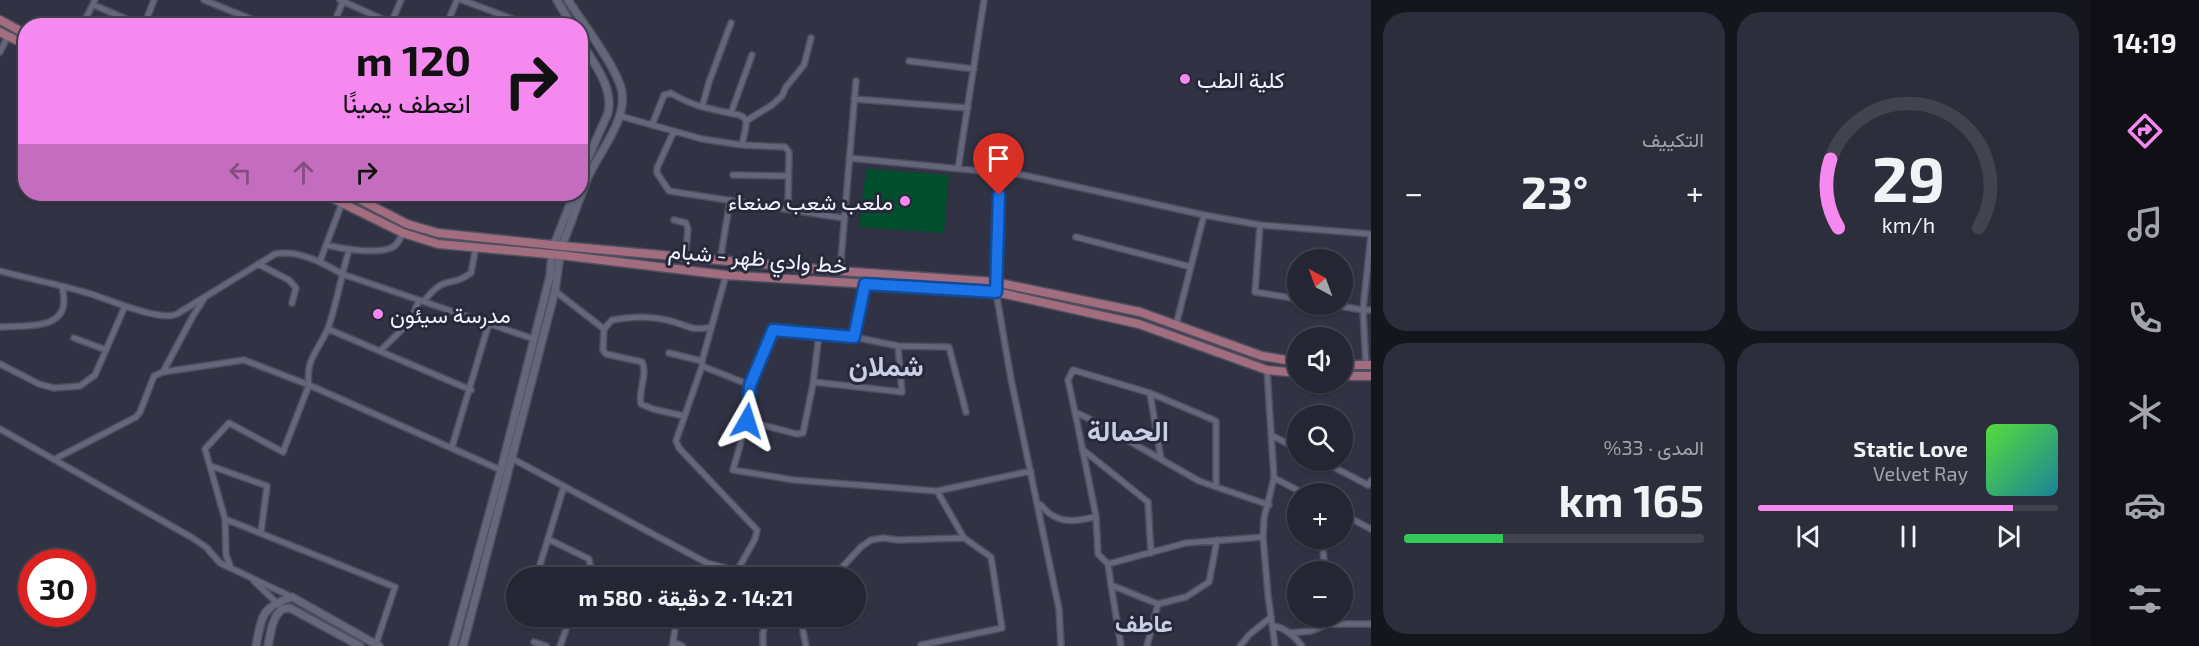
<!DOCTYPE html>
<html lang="ar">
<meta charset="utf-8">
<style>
:root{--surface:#252634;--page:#2d2e3c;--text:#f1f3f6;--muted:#a3a5ac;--line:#42434f;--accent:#f589ef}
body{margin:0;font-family:"Exo 2",Vazirmatn,sans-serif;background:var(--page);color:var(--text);direction:rtl;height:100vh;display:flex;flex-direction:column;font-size:22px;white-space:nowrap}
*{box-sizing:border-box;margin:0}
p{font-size:20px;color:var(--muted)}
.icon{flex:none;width:33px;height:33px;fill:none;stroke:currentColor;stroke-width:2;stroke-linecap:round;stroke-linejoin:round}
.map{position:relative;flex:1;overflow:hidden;direction:ltr}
.details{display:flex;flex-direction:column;gap:12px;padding:12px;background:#14151d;width:720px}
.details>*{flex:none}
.hud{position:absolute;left:18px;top:18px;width:570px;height:183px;border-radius:24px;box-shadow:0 2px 4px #0004,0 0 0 2px var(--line);direction:rtl;background:#f589ef;color:#111;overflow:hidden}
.needle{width:39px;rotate:319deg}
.controls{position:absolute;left:1287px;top:249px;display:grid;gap:12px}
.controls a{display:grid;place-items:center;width:66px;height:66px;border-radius:50%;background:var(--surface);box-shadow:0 2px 4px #0004,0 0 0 2px var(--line);font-size:30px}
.speed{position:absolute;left:18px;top:549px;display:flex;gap:12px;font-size:30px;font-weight:700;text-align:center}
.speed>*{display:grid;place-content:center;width:78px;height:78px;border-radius:50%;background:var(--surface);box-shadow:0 2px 4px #0004,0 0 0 2px var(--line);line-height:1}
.speed .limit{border:9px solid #d22;background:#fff;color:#111}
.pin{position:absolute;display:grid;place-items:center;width:51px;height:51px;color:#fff;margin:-62px -26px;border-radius:50% 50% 50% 0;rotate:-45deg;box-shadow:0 0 6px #0007}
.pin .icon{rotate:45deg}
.me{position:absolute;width:66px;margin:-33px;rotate:6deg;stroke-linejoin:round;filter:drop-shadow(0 0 4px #0008)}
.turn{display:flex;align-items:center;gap:21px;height:126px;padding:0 18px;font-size:27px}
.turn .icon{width:78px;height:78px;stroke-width:2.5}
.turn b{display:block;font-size:42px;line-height:51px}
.lanes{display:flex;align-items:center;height:57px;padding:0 18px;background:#0003;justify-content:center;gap:30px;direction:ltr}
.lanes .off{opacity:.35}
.big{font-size:45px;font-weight:700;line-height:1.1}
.details .card{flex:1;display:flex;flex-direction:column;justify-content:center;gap:9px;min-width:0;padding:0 21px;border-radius:24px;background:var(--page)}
.details .dial{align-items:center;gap:0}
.dial svg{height:156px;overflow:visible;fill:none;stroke:var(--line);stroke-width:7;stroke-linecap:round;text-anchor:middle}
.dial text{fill:var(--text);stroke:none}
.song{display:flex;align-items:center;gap:18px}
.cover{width:72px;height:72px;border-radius:9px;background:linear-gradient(135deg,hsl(110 70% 55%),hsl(190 70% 35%))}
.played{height:6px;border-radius:3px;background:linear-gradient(90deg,var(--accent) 85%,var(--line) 85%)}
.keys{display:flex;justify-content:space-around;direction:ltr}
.heat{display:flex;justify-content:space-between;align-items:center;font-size:33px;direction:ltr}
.charge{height:9px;border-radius:4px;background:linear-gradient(90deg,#34c759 33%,var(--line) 0)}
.details .tiles{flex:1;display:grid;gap:12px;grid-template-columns:repeat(2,1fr)}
.trip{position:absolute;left:506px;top:567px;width:360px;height:60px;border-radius:30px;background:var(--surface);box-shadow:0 2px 4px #0004,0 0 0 2px var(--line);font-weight:700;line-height:60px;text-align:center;direction:rtl}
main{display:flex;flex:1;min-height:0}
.tabs{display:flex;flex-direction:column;width:108px;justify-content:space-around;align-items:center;background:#0f0f15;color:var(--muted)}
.tabs .icon{width:42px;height:42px}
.tabs .selected{color:var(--accent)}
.tabs b{font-size:27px;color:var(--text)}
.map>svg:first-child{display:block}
.green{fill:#014f2d}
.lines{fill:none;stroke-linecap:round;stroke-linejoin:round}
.minor-casing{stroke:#4d4e5e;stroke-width:8}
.tertiary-casing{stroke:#4d4e5e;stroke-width:10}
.primary-casing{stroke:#4d4e5e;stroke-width:11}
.minor{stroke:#64677b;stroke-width:5}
.tertiary{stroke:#64677b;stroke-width:7}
.primary{stroke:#a36d80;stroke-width:8}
.route-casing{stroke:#114b97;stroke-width:15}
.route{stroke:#1a73e8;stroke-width:10}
.poi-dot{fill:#f589ef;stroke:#27293a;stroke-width:2}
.labels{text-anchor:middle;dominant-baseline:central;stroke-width:6;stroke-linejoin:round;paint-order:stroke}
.poi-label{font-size:22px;fill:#f1f3ff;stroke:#27293a;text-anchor:start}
.street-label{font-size:22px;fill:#f1f3ff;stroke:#27293a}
.neighbourhood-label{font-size:24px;font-weight:bold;fill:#cacee5;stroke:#27293a}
.district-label{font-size:28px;font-weight:bold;fill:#cacee5;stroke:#27293a}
</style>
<main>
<nav class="tabs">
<b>14:19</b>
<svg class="icon selected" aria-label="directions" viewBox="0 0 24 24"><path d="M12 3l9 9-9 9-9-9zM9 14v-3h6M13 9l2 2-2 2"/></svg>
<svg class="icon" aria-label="music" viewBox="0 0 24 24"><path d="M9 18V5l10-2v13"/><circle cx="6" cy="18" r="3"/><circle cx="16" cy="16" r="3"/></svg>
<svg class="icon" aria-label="phone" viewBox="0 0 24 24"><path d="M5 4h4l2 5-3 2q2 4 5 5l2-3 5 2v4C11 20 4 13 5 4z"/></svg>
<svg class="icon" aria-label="climate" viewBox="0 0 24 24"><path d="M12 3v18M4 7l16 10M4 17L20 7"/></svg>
<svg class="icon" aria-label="car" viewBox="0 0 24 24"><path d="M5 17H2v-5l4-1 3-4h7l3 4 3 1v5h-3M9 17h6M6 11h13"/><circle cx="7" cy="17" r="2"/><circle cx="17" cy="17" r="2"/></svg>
<svg class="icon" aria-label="filters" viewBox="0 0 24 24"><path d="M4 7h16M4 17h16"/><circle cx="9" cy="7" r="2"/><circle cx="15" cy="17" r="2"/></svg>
</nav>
<section class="details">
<div class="tiles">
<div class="card dial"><svg viewBox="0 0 100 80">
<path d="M14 69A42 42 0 1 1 86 69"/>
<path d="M14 69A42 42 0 0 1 10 34" stroke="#f589ef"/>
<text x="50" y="56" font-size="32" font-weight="700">29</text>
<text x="50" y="72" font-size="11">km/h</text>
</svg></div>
<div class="card"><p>التكييف</p>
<div class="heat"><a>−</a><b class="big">23°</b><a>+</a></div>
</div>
<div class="card">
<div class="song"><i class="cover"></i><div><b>Static Love</b><p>Velvet Ray</p></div></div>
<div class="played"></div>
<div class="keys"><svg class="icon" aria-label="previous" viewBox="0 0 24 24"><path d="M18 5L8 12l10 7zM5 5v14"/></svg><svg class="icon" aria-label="pause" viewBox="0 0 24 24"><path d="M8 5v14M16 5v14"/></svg><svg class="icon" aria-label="next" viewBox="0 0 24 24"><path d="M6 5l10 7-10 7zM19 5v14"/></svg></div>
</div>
<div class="card"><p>المدى · 33%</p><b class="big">165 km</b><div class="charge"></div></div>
</div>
</section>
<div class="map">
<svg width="1371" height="646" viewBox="0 0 1371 646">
<rect width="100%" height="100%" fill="#313345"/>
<path class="green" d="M866,169L949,175L944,233L859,227Z"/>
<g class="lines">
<defs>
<path id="minor" d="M204,0L268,26
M340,0L391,23
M462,0L531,26
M94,5L142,26
M82,26L95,0
M144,26L154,0
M333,26L343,1
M390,26L401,0
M446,26L457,0
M0,52L8,36
M909,61L974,69
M854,99L968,108
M702,107L709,82L731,23
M731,113L752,55
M620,116L702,139L742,145L785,147L789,152L788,208
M746,121L772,105L782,96L786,87L804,65L811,38
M652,125L664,95L671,93C691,106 711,109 734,114C738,114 744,116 746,121C747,127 743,138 742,145
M674,131L657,168V173L669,191L843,218
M580,156L587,159
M849,158L1023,175L1204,215L1260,225L1371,234
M958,169L984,0
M1000,173L996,292L1011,379L1059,609L1061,646
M733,175L788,176
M674,220L686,223L688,229L685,258
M1260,225L1255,292L1298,299
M1076,237L1191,267
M326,245C342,249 376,254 391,248C397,246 400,239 403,233
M320,261L342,203
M720,261L730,200
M258,264L289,280L296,288L292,303
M0,271C30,279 61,285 91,294C110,300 160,322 177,314L275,254C296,249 324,263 342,274L534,339
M840,271L856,81
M726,275L702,361V366L750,385L747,421L733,470L794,480L937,491L1031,471
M555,291L604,329
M205,297L193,316L163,372L244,360L309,385L501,470
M424,301C429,295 435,287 443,284C456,279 457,283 471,273L476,247
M1328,304L1363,310H1371
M1176,325L1204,215
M0,327C30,325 74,331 62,287
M328,329L471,390
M74,338L106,350
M898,346L949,347L966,412
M380,351L410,322L419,300
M669,353L702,361
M0,364L39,384L54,388L80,386L95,375L125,306
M1366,365L1363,310L1371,234
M702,366L676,441L679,448L757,530L755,539L737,571
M1267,370L1274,478L1264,518L1263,537L1268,595L1275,646
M814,382L902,392L898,346L854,337
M750,385L773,330L854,337L865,284
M1150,393L1161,459
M1075,412L1096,516L1098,554L1108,564L1186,543L1263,537
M684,416L653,409L641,404C638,390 648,374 642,362L606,354L603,350L604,329L612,320C631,316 655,316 674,322C692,327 690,331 711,327
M747,421L797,434L803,433L813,384L819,334
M0,429L191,537L206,547L220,563L292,597
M1271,435L1298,449
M452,447L489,323
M1082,449L1148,502L1151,553
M55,459L136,417L140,412L154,376L163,372
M513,459L707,563L737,571L752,578
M1320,460L1368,485L1371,481
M211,466L267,486L261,532
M1274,478L1305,494
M1216,487V421L1150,393L1073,370L1068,380L1075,412L1094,421L1199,481L1269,505
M1041,505C1056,524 1074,523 1096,516
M1342,514L1371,529
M225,519L395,587L376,644
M1322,538L1325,572
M548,539L589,559L590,565L585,578
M1108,564L1111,585L1158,604
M231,568L226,555L225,519L205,449L229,423L283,452L309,385C305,359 319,350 328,328C337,303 341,276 349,250
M536,578L564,486
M832,578L861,547L871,540L883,538L898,540L964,538
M254,581L279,605
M1111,585L1121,646
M800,616L806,646
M1327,616L1328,624H1371
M1273,626C1285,627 1295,637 1302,646
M1289,633L1311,631L1328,624
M534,642L546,646
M673,642L677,616
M921,645L1002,628L991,557L964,538L937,491
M560,646L571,616
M672,646L673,642L682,646
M763,646V633L767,616
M1147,646L1158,604L1186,597L1209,582L1217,540
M1240,646L1249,635L1271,617"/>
<path id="tertiary" d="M557,0L572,26
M580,41C593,62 614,87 608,113L580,176
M554,245L574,194
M562,246C571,223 579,200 588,177C600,151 626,122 622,92C618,69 582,22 568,0
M256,646C262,616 261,607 292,597L379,646
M268,646L272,626L276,616L282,609L290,608L360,646
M453,646L501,470L550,276L552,254
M463,646L555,291L560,255"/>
<path id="primary" d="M0,20L26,34
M0,32L26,45
M324,194L403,233L438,244L560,255L726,275L996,292L1139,324L1267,370L1298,373
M349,194L407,224L438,233L562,246L840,271L995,282L1140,312L1262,356L1298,362
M1342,365H1371
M1342,376H1371"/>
</defs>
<use href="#minor" class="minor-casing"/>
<use href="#tertiary" class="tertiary-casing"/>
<use href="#primary" class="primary-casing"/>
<use href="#minor" class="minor"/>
<use href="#tertiary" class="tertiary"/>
<use href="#primary" class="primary"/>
</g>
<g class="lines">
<defs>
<path id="route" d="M747,421L750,385L773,330L854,337L865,284L996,292L999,195"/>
</defs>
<use href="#route" class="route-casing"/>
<use href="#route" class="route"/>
</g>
<g class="poi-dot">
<circle cx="1185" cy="79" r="6"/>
<circle cx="905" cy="201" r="6"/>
<circle cx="378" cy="314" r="6"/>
</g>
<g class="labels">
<g class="poi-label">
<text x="1197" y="79">كلية الطب</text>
<text x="893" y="201" text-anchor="end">ملعب شعب صنعاء</text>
<text x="390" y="314">مدرسة سيئون</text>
</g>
<g class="street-label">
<text transform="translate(758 257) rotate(5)">خط وادي ظهر - شبام</text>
</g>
<g class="neighbourhood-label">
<text x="1144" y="622">عاطف</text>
</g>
<g class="district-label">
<text x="886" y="365">شملان</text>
<text x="1128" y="430">الحمالة</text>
</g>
</g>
</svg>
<div class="controls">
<a><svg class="needle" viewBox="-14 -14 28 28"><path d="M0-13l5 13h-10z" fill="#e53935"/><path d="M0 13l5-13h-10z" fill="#a3a5ac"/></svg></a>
<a><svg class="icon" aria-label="sound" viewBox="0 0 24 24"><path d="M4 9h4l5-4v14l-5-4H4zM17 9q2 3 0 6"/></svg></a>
<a><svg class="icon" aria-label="search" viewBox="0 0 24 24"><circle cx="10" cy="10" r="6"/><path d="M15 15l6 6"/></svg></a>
<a>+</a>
<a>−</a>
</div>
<div class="speed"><div class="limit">30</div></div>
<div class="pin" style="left:999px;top:195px;background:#d93025"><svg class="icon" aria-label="arrive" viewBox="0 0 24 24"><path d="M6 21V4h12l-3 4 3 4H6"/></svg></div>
<svg class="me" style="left:747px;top:421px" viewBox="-20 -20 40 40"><path d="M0-17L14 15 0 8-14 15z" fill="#1a73e8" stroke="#fff" stroke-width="4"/></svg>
<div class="trip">14:21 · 2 دقيقة · 580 m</div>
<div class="hud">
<div class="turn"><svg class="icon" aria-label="right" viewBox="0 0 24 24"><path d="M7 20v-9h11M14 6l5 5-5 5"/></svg><div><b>120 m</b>انعطف يمينًا</div></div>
<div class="lanes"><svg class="icon off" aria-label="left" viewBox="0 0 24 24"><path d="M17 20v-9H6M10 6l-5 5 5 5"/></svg><svg class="icon off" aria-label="ahead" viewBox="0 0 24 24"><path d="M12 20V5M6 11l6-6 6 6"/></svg><svg class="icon" aria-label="right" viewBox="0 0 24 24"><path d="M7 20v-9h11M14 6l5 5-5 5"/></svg></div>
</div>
</div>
</main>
